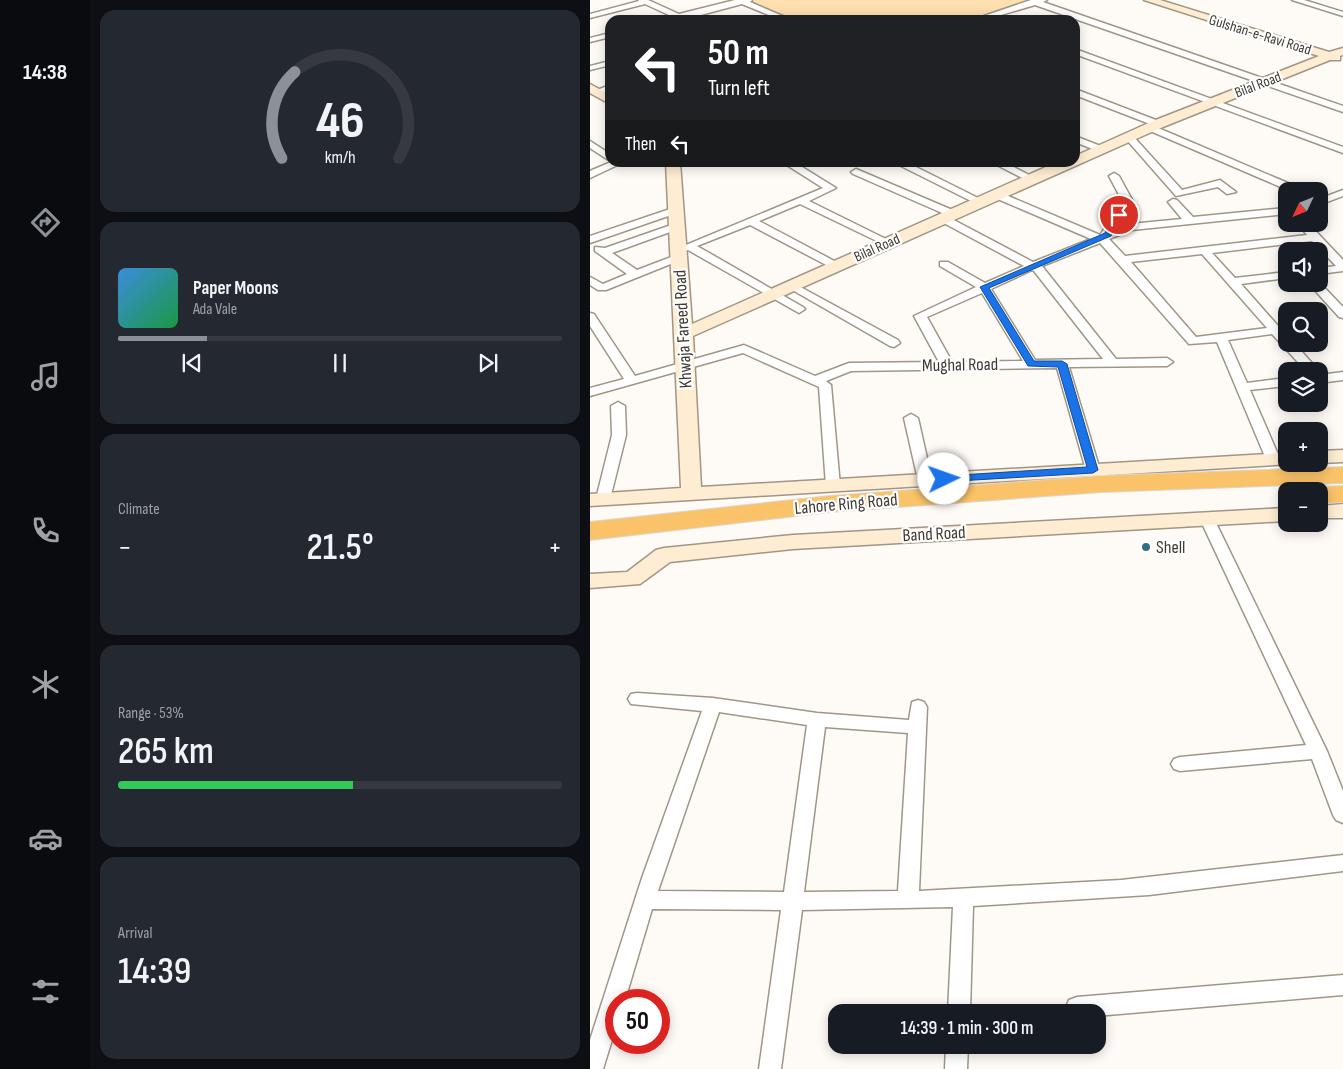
<!DOCTYPE html>
<meta charset="utf-8">
<style>
:root{--surface:#171b24;--page:#242831;--text:#f1f3f6;--muted:#9ea1a6;--line:#363941;--accent:#8c9099}
body{margin:0;font-family:"Sofia Sans Condensed",sans-serif;background:var(--page);color:var(--text);height:100vh;display:flex;flex-direction:column;font-size:19px;white-space:nowrap}
*{box-sizing:border-box;margin:0}
p{font-size:16px;color:var(--muted)}
.icon{flex:none;width:28px;height:28px;fill:none;stroke:currentColor;stroke-width:2;stroke-linecap:round;stroke-linejoin:round}
.map{position:relative;flex:1;overflow:hidden}
.details{display:flex;flex-direction:column;gap:10px;padding:10px;background:#0d0f14;width:500px}
.details>*{flex:none}
.top-card{position:absolute;left:15px;top:15px;width:475px;height:152px;border-radius:15px;box-shadow:0 2px 12px #0003;background:#202124;color:#fff;overflow:hidden}
.needle{width:32px;rotate:227deg}
.buttons{position:absolute;left:688px;top:182px;display:grid;gap:10px}
.buttons a{display:grid;place-items:center;width:50px;height:50px;border-radius:10px;background:var(--surface);box-shadow:0 2px 12px #0003;font-size:25px}
.speed{position:absolute;left:15px;top:989px;display:flex;gap:10px;font-size:25px;font-weight:700;text-align:center}
.speed>*{display:grid;place-content:center;width:65px;height:65px;border-radius:50%;background:var(--surface);box-shadow:0 2px 12px #0003;line-height:1}
.speed .limit{border:8px solid #d22;background:#fff;color:#111}
.pin{position:absolute;display:grid;place-items:center;width:42px;height:42px;color:#fff;margin:-21px;border:2px solid #fff;border-radius:50%;box-shadow:0 1px 5px #0007}
.me{position:absolute;width:55px;margin:-28px;rotate:87deg;stroke-linejoin:round;filter:drop-shadow(0 0 4px #0008)}
.turn{display:flex;align-items:center;gap:18px;height:105px;padding:0 20px;font-size:22px}
.turn .icon{width:65px;height:65px;stroke-width:2.5}
.turn b{display:block;font-size:35px;line-height:42px}
.then{display:flex;align-items:center;height:48px;padding:0 20px;background:#0003;gap:10px;font-size:19px}
.big{font-size:38px;font-weight:600;line-height:1.1}
.details .card{flex:1;display:flex;flex-direction:column;justify-content:center;gap:8px;min-width:0;padding:0 18px;border-radius:15px;background:var(--page)}
.details .dial{align-items:center;gap:0}
.dial svg{height:130px;overflow:visible;fill:none;stroke:var(--line);stroke-width:7;stroke-linecap:round;text-anchor:middle}
.dial text{fill:var(--text);stroke:none}
.song{display:flex;align-items:center;gap:15px}
.cover{width:60px;height:60px;border-radius:8px;background:linear-gradient(135deg,hsl(210 70% 55%),hsl(140 70% 35%))}
.played{height:5px;border-radius:2px;background:linear-gradient(90deg,var(--accent) 20%,var(--line) 20%)}
.keys{display:flex;justify-content:space-around;direction:ltr}
.heat{display:flex;justify-content:space-between;align-items:center;font-size:28px;direction:ltr}
.charge{height:8px;border-radius:4px;background:linear-gradient(90deg,#34c759 53%,var(--line) 0)}
.trip{position:absolute;left:238px;top:1004px;width:278px;height:50px;border-radius:15px;background:var(--surface);box-shadow:0 2px 12px #0003;font-weight:600;line-height:50px;text-align:center}
main{display:flex;flex:1;min-height:0}
.menu{display:flex;flex-direction:column;width:90px;justify-content:space-around;align-items:center;background:#090b0e;color:var(--muted)}
.menu .icon{width:35px;height:35px}
.menu .current{color:var(--accent)}
.menu b{font-size:22px;color:var(--text)}
.map>svg:first-child{display:block}
.green{fill:#fedfb0}
.lines{fill:none;stroke-linecap:round;stroke-linejoin:round}
.street-casing{stroke:#a19685;stroke-width:3}
.secondary-casing{stroke:#a19685;stroke-width:3}
.highway-casing{stroke:#d9d8d6;stroke-width:2}
.street{fill:#fff;fill-rule:evenodd}
.secondary{fill:#feedd2;fill-rule:evenodd}
.highway{fill:#fbc369;fill-rule:evenodd}
.route{fill:#1a73e8;stroke:#114b97}
.poi-dot{fill:#336e86;stroke:#fff;stroke-width:2}
.labels{text-anchor:middle;dominant-baseline:central;stroke-width:4.5;stroke-linejoin:round;paint-order:stroke}
.far-street-label{font-size:15px;fill:#3f3a33;stroke:#fff}
.street-label{font-size:18px;fill:#3f3a33;stroke:#fff}
.poi-label{font-size:18px;fill:#3f3a33;stroke:#fff;text-anchor:start}
</style>
<main>
<nav class="menu">
<b>14:38</b>
<svg class="icon current" aria-label="directions" viewBox="0 0 24 24"><path d="M12 3l9 9-9 9-9-9zM9 14v-3h6M13 9l2 2-2 2"/></svg>
<svg class="icon" aria-label="music" viewBox="0 0 24 24"><path d="M9 18V5l10-2v13"/><circle cx="6" cy="18" r="3"/><circle cx="16" cy="16" r="3"/></svg>
<svg class="icon" aria-label="phone" viewBox="0 0 24 24"><path d="M5 4h4l2 5-3 2q2 4 5 5l2-3 5 2v4C11 20 4 13 5 4z"/></svg>
<svg class="icon" aria-label="climate" viewBox="0 0 24 24"><path d="M12 3v18M4 7l16 10M4 17L20 7"/></svg>
<svg class="icon" aria-label="car" viewBox="0 0 24 24"><path d="M5 17H2v-5l4-1 3-4h7l3 4 3 1v5h-3M9 17h6M6 11h13"/><circle cx="7" cy="17" r="2"/><circle cx="17" cy="17" r="2"/></svg>
<svg class="icon" aria-label="filters" viewBox="0 0 24 24"><path d="M4 7h16M4 17h16"/><circle cx="9" cy="7" r="2"/><circle cx="15" cy="17" r="2"/></svg>
</nav>
<section class="details">
<div class="card dial"><svg viewBox="0 0 100 80">
<path d="M14 69A42 42 0 1 1 86 69"/>
<path d="M14 69A42 42 0 0 1 22 16" stroke="#8c9099"/>
<text x="50" y="56" font-size="32" font-weight="700">46</text>
<text x="50" y="72" font-size="11">km/h</text>
</svg></div>
<div class="card">
<div class="song"><i class="cover"></i><div><b>Paper Moons</b><p>Ada Vale</p></div></div>
<div class="played"></div>
<div class="keys"><svg class="icon" aria-label="previous" viewBox="0 0 24 24"><path d="M18 5L8 12l10 7zM5 5v14"/></svg><svg class="icon" aria-label="pause" viewBox="0 0 24 24"><path d="M8 5v14M16 5v14"/></svg><svg class="icon" aria-label="next" viewBox="0 0 24 24"><path d="M6 5l10 7-10 7zM19 5v14"/></svg></div>
</div>
<div class="card"><p>Climate</p>
<div class="heat"><a>−</a><b class="big">21.5°</b><a>+</a></div>
</div>
<div class="card"><p>Range · 53%</p><b class="big">265 km</b><div class="charge"></div></div>
<div class="card"><p>Arrival</p><b class="big">14:39</b></div>
</section>
<div class="map">
<svg width="753" height="1069" viewBox="0 0 753 1069">
<rect width="100%" height="100%" fill="#fefbf7"/>
<path class="green" d="M165,0H441L374,20H202L158,2Z"/>
<g class="lines">
<defs>
<path id="street" d="M48,0H58L89,14L145,0H162L160,2L202,20H191L152,4L92,20H72L81,16L55,4L0,18V14L49,1Z
M441,0H457L453,2L753,106V112L445,5L394,20H382Z
M702,0H714L753,12V16Z
M20,33V37L0,42V38Z
M485,49L753,147V153L485,54Z
M20,61V65L0,70V66Z
M20,85V91L6,95L2,92Z
M485,89L571,122L573,124L565,126L485,95Z
M561,125L712,189L713,191H700L558,130V126Z
M536,135H542L592,190L630,180L646,192L637,194L628,187L586,196L536,139Z
M485,136L513,147L515,149L510,152L485,142Z
M0,141L20,154V161L0,148Z
M21,162H34L0,178V171Z
M192,162H204L246,188L219,201L304,243L303,245H295L210,204L169,221L250,264V268H242L160,225L107,246L213,307L215,309L209,313L98,250L89,253L84,250L233,188Z
M303,162H316L396,202L387,204Z
M401,162H414L447,179L438,181Z
M266,169L367,212L368,214L367,216H359L263,174L261,172Z
M524,173L529,176L546,207L533,217L526,229L540,224L592,219L578,202L583,199L587,200L603,217L696,208V214L542,230L519,239L535,256L717,235L708,224H719L753,260V271L729,274V268L746,266L722,241L622,253L645,278L696,272V278L651,284L696,335V344H705L729,371H716L682,334L638,340L657,383L696,378V386L660,390L690,459L688,462L683,463L676,459L627,342L599,344L510,243L452,266L526,359L577,358L583,362L577,366L479,367L510,470L508,473L503,474L496,470L467,368L261,371L236,381L241,385L250,486L243,490L236,486L229,387L153,353L0,396V388L34,379L0,326V313L4,314L45,376L154,345L225,376L259,363L349,362L324,316L386,287L350,266V262H358L395,283L434,266L350,221V217H358L443,262L501,239L403,197V193H411L510,235L525,213L535,206L519,176ZM612,254L677,328L606,337L541,262ZM442,270L444,271L513,359L445,360L401,289ZM392,293L433,361L362,362L337,317Z
M753,190V196L729,205V199Z
M86,207L90,208V212L0,243V236Z
M87,223L91,224V228L22,253L47,270L89,254L93,255V259L16,290H8L0,285V277L13,284L37,274L5,251V247L15,248Z
M729,282L753,307V318L749,317L720,285Z
M203,283L308,340L310,343L304,347L300,346L199,288L197,286Z
M753,372V380L729,383V375Z
M28,402L35,406L36,435L20,499L13,504L6,499L22,435L21,406Z
M321,414L328,418L342,480L335,484L328,480L314,418Z
M617,514L624,519L737,751L753,791V823L746,820L743,815L722,759L590,771L584,769L581,764L584,759L590,757L716,745L610,519Z
M47,693L123,698L227,713L319,720L322,702L328,700L334,702L337,707L329,891L531,880L753,855V871L559,895L383,906L380,1012H358L363,907L212,910L191,1069H169L191,910L62,909L35,1000H26V1027L13,1069H0V1040L52,878L112,711L41,704L38,699L41,694ZM129,712L217,725L194,892L68,891ZM235,727L318,733L308,891L214,892Z
M753,975V995L506,1016V1012H479L476,1007L479,1000L487,997Z
M356,1045H378L377,1069H355Z"/>
<path id="secondary" d="M554,0H570L739,52L753,48V55L750,56V60H740L573,127L103,336L111,487L696,453V464H701L0,506V494L91,488L76,162H90L102,324L467,162H485V156L563,121L729,56Z
M0,84L20,95V104L0,93Z
M753,450V462L729,463V451Z
M753,504V518H729V506Z
M696,508V521L203,549L80,562L50,584L0,588V574L37,572L66,550L74,548L203,535Z"/>
<path id="highway" d="M753,467V483L512,492L240,512L0,540V522L240,496L512,476Z
M753,486V502L729,503V491H718L729,487Z"/>
</defs>
<use href="#street" class="street-casing"/>
<use href="#secondary" class="secondary-casing"/>
<use href="#highway" class="highway-casing"/>
<use href="#street" class="street"/>
<use href="#secondary" class="secondary"/>
<use href="#highway" class="highway"/>
</g>
<path class="route" d="M529,213L533,215L521,236L399,288L444,361H472L477,364L508,470L503,473L350,482L348,479L354,476L497,467L468,367L438,366L390,287L515,233L526,213Z"/>
<circle class="poi-dot" cx="556" cy="547" r="5"/>
<g class="labels">
<g class="far-street-label">
<text transform="translate(670 35) rotate(17)">Gulshan-e-Ravi Road</text>
<text transform="translate(668 85) rotate(-21)">Bilal Road</text>
<text transform="translate(287 248) rotate(-24)">Bilal Road</text>
</g>
<g class="street-label">
<text transform="translate(93 329) rotate(-93)">Khwaja Fareed Road</text>
<text transform="translate(370 365) rotate(-1)">Mughal Road</text>
<text transform="translate(256 504) rotate(-5)">Lahore Ring Road</text>
<text transform="translate(344 534) rotate(-3)">Band Road</text>
</g>
<g class="poi-label">
<text x="566" y="547">Shell</text>
</g>
</g>
</svg>
<div class="buttons">
<a><svg class="needle" viewBox="-14 -14 28 28"><path d="M0-13l5 13h-10z" fill="#e53935"/><path d="M0 13l5-13h-10z" fill="#9ea1a6"/></svg></a>
<a><svg class="icon" aria-label="sound" viewBox="0 0 24 24"><path d="M4 9h4l5-4v14l-5-4H4zM17 9q2 3 0 6"/></svg></a>
<a><svg class="icon" aria-label="search" viewBox="0 0 24 24"><circle cx="10" cy="10" r="6"/><path d="M15 15l6 6"/></svg></a>
<a><svg class="icon" aria-label="layers" viewBox="0 0 24 24"><path d="M12 4l9 5-9 5-9-5zM3 14l9 5 9-5"/></svg></a>
<a>+</a>
<a>−</a>
</div>
<div class="speed"><div class="limit">50</div></div>
<div class="pin" style="left:529px;top:215px;background:#d93025"><svg class="icon" aria-label="arrive" viewBox="0 0 24 24"><path d="M6 21V4h12l-3 4 3 4H6"/></svg></div>
<svg class="me" style="left:354px;top:479px" viewBox="-20 -20 40 40"><circle r="19" fill="#fff"/><path d="M0-13L10 11 0 6-10 11z" fill="#1a73e8"/></svg>
<div class="trip">14:39 · 1 min · 300 m</div>
<div class="top-card">
<div class="turn"><svg class="icon" aria-label="left" viewBox="0 0 24 24"><path d="M17 20v-9H6M10 6l-5 5 5 5"/></svg><div><b>50 m</b>Turn left</div></div>
<div class="then">Then<svg class="icon" aria-label="left" viewBox="0 0 24 24"><path d="M17 20v-9H6M10 6l-5 5 5 5"/></svg></div>
</div>
</div>
</main>
